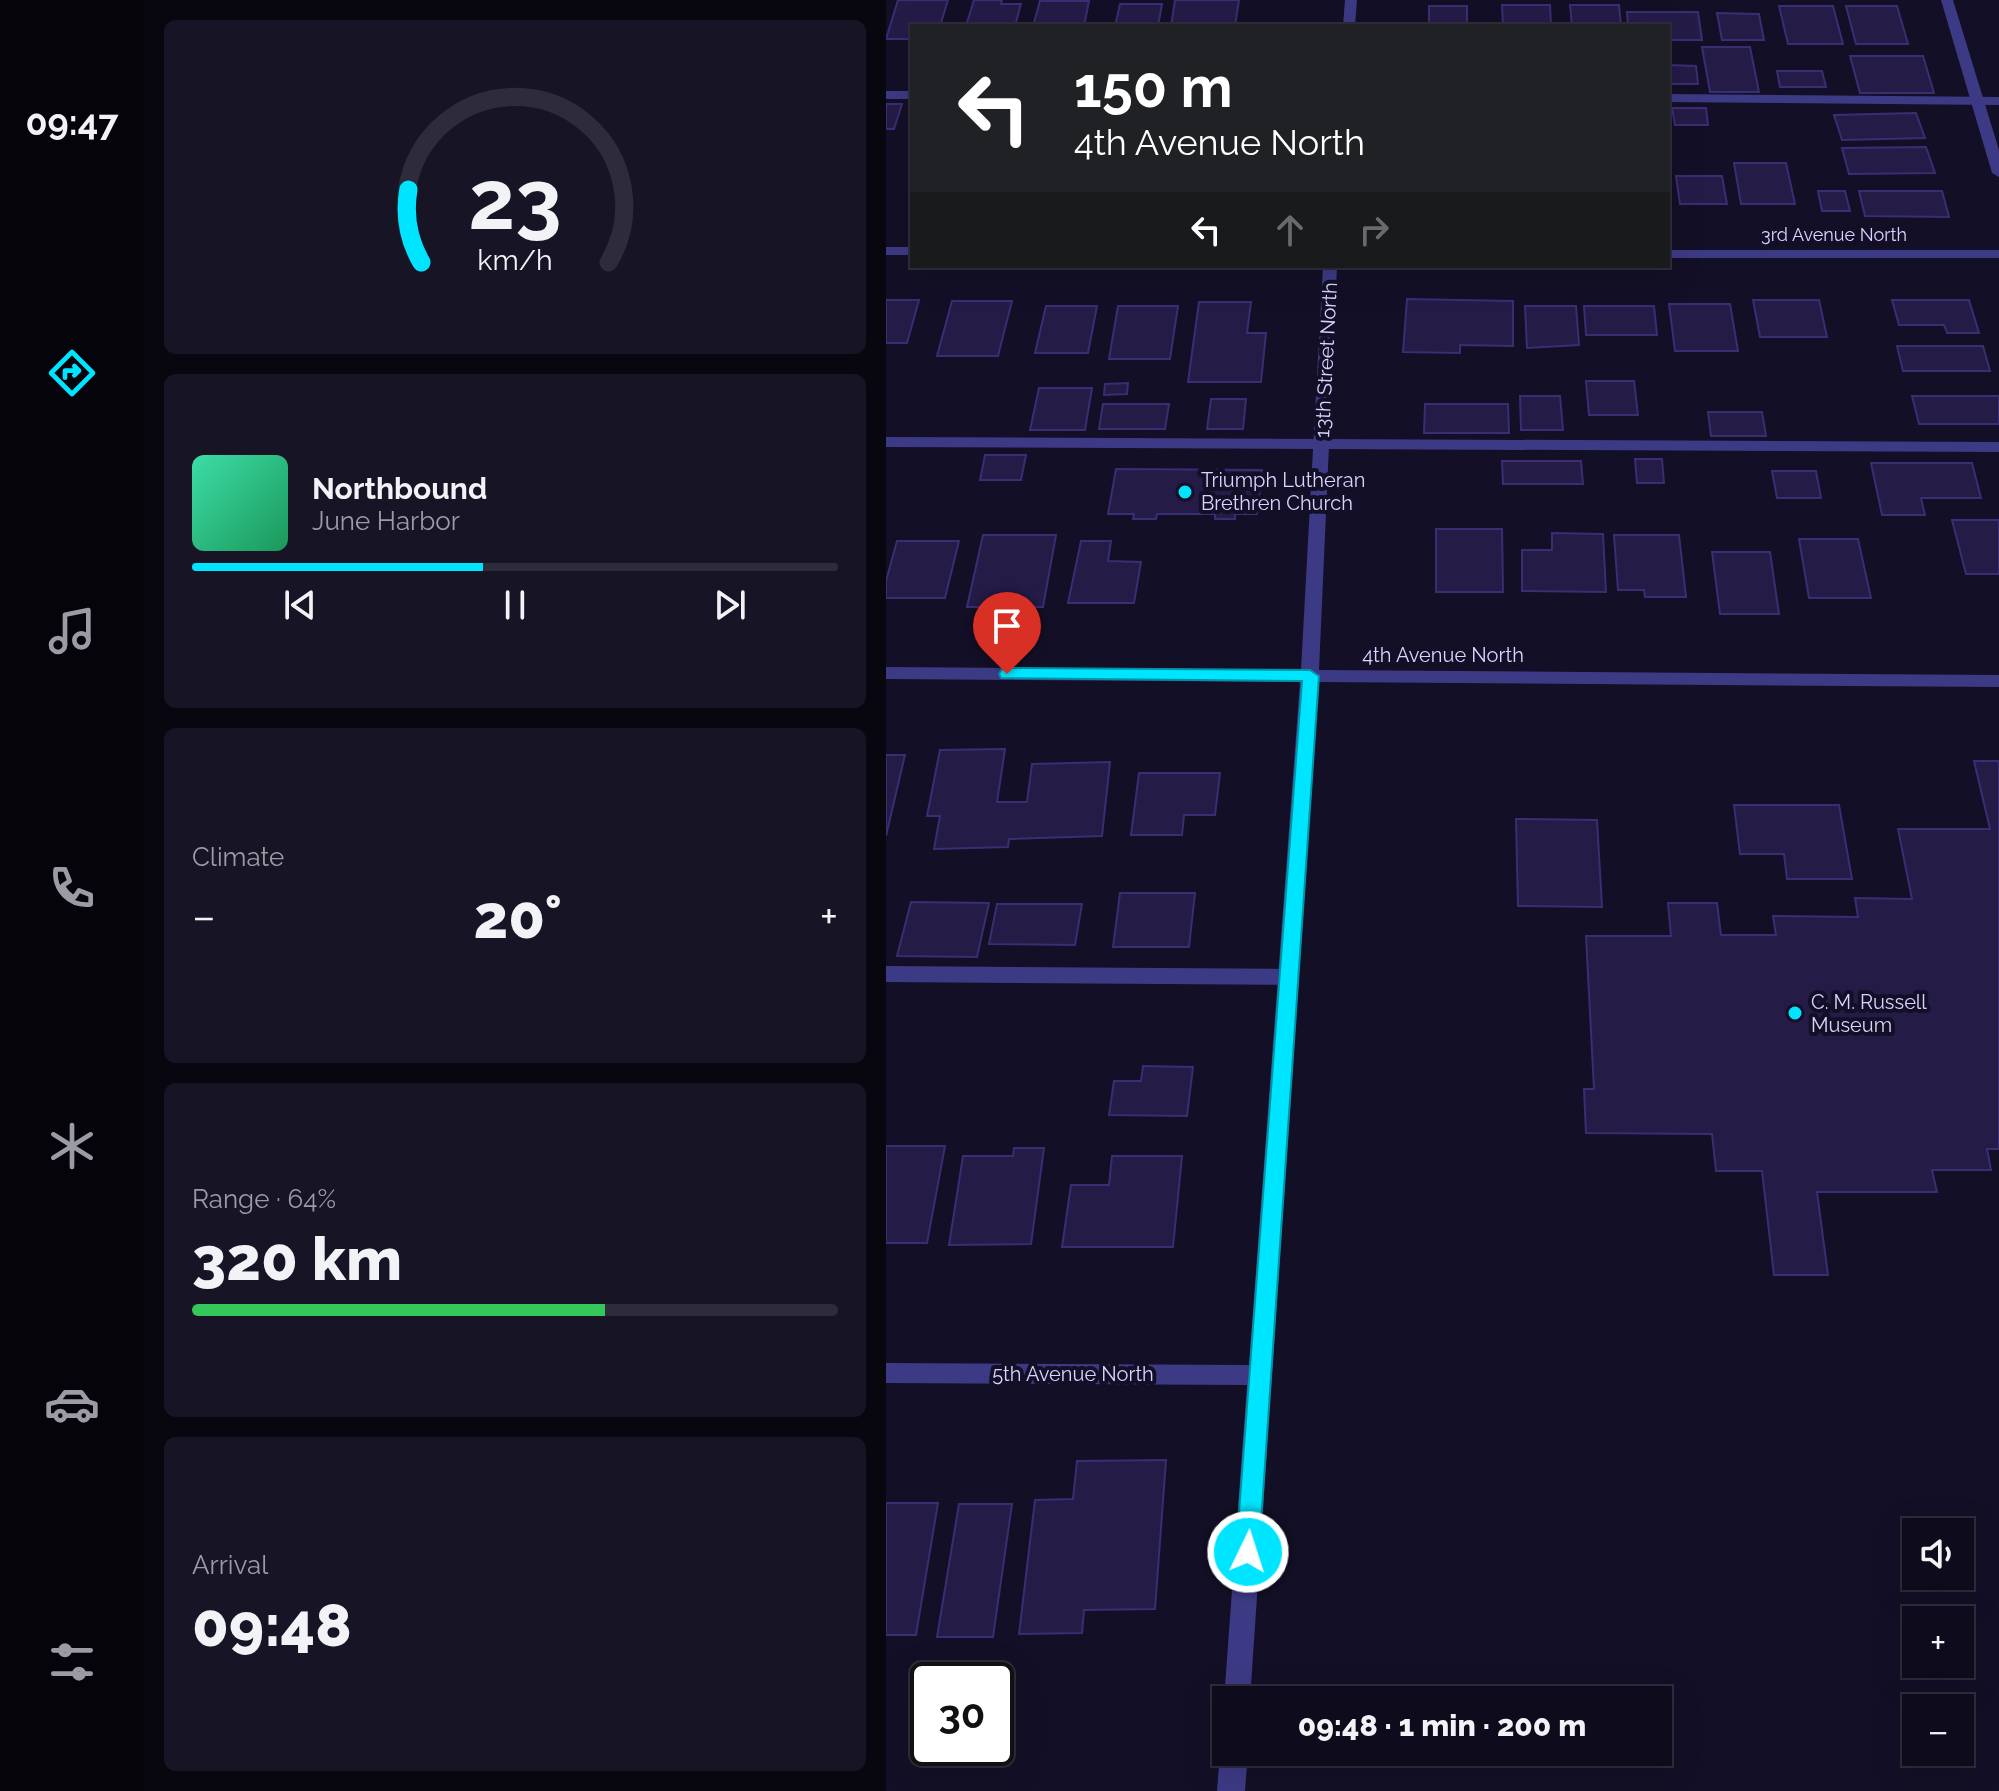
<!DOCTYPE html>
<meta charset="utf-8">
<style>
:root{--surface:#0e0b1c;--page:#171425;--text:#f1f3f6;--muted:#9b9ba3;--line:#2e2b3b;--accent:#00e5ff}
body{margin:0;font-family:Raleway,sans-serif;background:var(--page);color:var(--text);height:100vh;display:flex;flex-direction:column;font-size:30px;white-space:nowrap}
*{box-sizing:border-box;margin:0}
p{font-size:26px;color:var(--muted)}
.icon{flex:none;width:44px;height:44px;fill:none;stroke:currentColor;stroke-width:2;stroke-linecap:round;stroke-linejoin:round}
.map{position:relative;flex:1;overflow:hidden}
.sheet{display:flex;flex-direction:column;gap:20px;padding:20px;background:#08060f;width:742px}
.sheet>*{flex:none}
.banner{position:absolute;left:24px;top:24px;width:760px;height:244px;border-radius:0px;box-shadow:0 8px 32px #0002,0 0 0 2px var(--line);background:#202124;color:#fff;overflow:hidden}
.tools{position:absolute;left:1016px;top:1518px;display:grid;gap:16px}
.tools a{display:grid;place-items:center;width:72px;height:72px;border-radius:0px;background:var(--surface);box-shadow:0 8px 32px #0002,0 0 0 2px var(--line);font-size:40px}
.speed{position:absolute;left:24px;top:1662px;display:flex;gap:16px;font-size:40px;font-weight:700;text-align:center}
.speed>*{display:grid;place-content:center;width:104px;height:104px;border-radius:50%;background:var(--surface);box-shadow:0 8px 32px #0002,0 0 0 2px var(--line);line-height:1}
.speed .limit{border:4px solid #111;border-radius:12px;background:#fff;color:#111}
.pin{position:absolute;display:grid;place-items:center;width:68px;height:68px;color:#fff;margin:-82px -34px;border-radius:50% 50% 50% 0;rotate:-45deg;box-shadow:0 0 8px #0007}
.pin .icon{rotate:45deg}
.me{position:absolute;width:88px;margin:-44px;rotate:4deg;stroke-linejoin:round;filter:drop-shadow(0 0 6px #0008)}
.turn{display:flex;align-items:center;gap:28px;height:168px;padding:0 32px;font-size:36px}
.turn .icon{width:104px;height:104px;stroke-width:2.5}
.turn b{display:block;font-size:56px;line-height:68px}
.lanes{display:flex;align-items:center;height:76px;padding:0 32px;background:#0003;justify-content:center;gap:40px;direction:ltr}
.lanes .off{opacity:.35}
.big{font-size:60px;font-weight:800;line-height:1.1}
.sheet .widget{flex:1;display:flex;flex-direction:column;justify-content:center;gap:12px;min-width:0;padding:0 28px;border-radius:12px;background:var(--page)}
.sheet .dial{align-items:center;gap:0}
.dial svg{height:208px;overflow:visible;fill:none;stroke:var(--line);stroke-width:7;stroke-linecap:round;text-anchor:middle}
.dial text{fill:var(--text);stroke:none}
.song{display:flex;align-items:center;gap:24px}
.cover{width:96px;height:96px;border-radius:12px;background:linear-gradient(135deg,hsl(160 70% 55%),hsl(150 70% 35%))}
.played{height:8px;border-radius:4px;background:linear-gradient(90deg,var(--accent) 45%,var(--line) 45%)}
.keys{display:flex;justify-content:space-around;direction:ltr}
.heat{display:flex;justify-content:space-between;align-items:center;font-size:44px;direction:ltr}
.charge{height:12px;border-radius:6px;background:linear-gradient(90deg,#34c759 64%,var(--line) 0)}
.trip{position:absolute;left:326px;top:1686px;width:460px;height:80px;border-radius:0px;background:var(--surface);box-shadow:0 8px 32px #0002,0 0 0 2px var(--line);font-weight:800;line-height:80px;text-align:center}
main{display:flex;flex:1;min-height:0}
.menu{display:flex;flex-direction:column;width:144px;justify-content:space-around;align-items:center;background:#06040b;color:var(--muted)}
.menu .icon{width:56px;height:56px}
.menu .current{color:var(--accent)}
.menu b{font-size:36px;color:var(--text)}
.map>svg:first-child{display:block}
.building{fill:#241b47;stroke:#3b2d73;stroke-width:2}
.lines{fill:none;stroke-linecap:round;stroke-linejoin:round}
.lane{fill:#3d3a85;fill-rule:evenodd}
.street{fill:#3d3a85;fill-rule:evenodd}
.route{fill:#00e5ff;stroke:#0095a6;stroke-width:2}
.poi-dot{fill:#00e5ff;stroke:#130f26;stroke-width:3}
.labels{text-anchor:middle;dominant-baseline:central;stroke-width:8;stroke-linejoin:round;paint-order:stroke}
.far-street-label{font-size:18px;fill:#d9d4ff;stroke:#130f26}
.street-label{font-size:20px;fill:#d9d4ff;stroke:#130f26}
.poi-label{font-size:20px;fill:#d9d4ff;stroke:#130f26;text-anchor:start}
</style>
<main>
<nav class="menu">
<b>09:47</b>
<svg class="icon current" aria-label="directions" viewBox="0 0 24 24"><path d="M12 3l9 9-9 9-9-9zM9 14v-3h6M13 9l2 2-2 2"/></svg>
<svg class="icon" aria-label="music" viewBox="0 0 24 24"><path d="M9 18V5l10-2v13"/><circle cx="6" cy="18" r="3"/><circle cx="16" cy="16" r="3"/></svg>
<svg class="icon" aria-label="phone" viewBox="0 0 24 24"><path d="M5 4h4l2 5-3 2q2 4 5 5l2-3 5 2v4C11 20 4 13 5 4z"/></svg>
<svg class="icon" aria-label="climate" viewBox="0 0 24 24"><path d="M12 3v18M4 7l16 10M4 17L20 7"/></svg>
<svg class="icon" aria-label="car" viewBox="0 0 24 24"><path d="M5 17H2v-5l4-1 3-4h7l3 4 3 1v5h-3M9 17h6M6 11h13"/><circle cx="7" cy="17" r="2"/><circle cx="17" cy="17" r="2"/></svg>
<svg class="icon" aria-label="filters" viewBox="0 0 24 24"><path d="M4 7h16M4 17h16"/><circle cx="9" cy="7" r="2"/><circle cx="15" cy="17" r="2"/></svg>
</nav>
<section class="sheet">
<div class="widget dial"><svg viewBox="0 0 100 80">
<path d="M14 69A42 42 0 1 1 86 69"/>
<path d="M14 69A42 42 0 0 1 9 41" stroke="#00e5ff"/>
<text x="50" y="56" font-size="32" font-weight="700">23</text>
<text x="50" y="72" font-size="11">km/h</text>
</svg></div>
<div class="widget">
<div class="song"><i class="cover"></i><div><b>Northbound</b><p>June Harbor</p></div></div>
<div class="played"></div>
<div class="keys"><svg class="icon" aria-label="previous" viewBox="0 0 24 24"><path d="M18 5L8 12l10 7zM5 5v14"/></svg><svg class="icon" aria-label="pause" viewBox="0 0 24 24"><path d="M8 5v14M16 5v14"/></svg><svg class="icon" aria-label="next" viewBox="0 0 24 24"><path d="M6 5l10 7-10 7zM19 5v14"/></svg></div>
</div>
<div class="widget"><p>Climate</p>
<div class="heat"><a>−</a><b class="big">20°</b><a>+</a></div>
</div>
<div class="widget"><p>Range · 64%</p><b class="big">320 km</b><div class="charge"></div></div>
<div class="widget"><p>Arrival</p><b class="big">09:48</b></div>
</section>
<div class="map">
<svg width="1113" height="1791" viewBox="0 0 1113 1791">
<rect width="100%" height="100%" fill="#130f26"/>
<path class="building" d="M12,0H62L54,26H26V39H0Z
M88,0H116L115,4H135L129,26H80Z
M289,0H353L349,26H285Z
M154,1H203L198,26H147Z
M234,4H276L272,26H229Z
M616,5H664L665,26H617Z
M684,5H733L735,26H686Z
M543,6H581V26H543Z
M893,6H947L957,44H902Z
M960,6H1011L1022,44H970Z
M741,12H812L816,40H782V26H742Z
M831,13L873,14L878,40H836Z
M816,47H864L873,92H824Z
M964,56H1037L1048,93H974Z
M782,65L810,66L812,84H782Z
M891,71H936L940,87H894Z
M0,104H16L8,129H0Z
M786,108H820L822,125H789Z
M1030,113L1039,138L956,140L948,115Z
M1040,147L1049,173L963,174L956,148Z
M848,163H900L909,204H855Z
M790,176H836L841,204H794Z
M932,191H959L964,211H936Z
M973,191H1056L1063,217L979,216Z
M521,299L627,301V346L574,345V353L517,352Z
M0,300H33L21,343H0Z
M867,300H933L941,337H874Z
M1006,300H1083L1093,333H1061L1058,325H1013Z
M66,301H126L112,356H51Z
M313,302H365L361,333H380L375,382H302Z
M783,304H844L852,351H789Z
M160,306H211L202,353H149Z
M232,306H292L284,359H223Z
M639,306H690L693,345L641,348Z
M698,306H768L771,335H700Z
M1011,346H1097L1104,371H1017Z
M700,381H748L752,415H703Z
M242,383L241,394L218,395L219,384Z
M153,388H206L199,430H144Z
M634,396H674L677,430H635Z
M1026,396H1113V424H1033Z
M325,399H360L357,429H321Z
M217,404H283L279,429H213Z
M539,404H622L623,433H538Z
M822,412H876L880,436H825Z
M99,455H140L135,480H94Z
M749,459H776L778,483H751Z
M616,461H695L697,484H617Z
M985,463H1086L1095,498H1035L1039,515H996Z
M230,469L376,470L371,514H349V519H329V514H271L270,519H247L248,514H222Z
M886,471H930L935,498H891Z
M1066,520H1113V574H1080Z
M550,529H616L617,592H550Z
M666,533L717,534L720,592L636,591V550H666Z
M97,535H170L157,607H81Z
M728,535H793L800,597H759L758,590H732Z
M913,539H972L985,598H923Z
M11,541H73L59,598H0V581Z
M195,541H225L222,561L255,562L248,603H182Z
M826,552H884L893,614H834Z
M119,749L111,802H141L146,764L224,762L216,836L123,839L122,847L48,849L54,816H41L54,750Z
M0,755H19L0,836Z
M1088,761H1113V1149H1101L1105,1170H1046L1051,1192H931L942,1275H888L876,1171H830L826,1134L700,1133L698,1089H708L700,936H785L782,903H831L835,935H890L887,916L972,917L969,898L1026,899L1012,829H1104Z
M253,773H334L329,815H298L296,835H245Z
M848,805H953L966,879H901L898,854H854Z
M630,819L711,820L716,907L632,906Z
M234,893H309L303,947H227Z
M25,902L103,903L91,957L11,956Z
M111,904H196L189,945L103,944Z
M257,1066L307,1067L301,1116L223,1115L228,1081H255Z
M0,1146H59L41,1243H0Z
M128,1148H158L145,1244L63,1245L77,1156H127Z
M226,1156H296L287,1247H176L185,1185H223Z
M280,1460L269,1609L198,1610L196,1633L133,1634L149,1500L187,1499L191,1461Z
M0,1503H52L30,1635H0Z
M73,1504H126L107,1637H51Z"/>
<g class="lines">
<path class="lane" d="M0,91H26V99H0Z
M782,94L1113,97V105L782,102Z
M0,437L1113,442V452L0,447Z
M0,966L403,969L410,972L413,977L410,982L403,985L0,982Z"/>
<path class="street" d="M459,0H471L469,26H457Z
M1055,0H1067L1113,150V177L1106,173Z
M0,247H26V255H0Z
M782,250H1113V258H782Z
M437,266H451L433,670L1113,675V687L433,682L364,1700H340V1705L338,1700L361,1385L0,1383V1363L363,1365L414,682L0,679V667L415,670Z
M340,1742V1752H362L359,1791H331L334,1752Z"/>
</g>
<path class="route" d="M121,668L424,670L433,676L373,1552L370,1560L362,1563L353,1560L350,1552L416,681L115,678L113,674L115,670Z"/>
<g class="poi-dot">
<circle cx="299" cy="492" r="8"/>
<circle cx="909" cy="1013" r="8"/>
</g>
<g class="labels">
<g class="far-street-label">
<text x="948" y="234">3rd Avenue North</text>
</g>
<g class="street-label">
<text transform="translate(440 360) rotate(-87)">13th Street North</text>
<text x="557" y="655">4th Avenue North</text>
<text x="187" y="1374">5th Avenue North</text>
</g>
<g class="poi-label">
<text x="315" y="480">Triumph Lutheran<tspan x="315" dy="23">Brethren Church</tspan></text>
<text x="925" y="1002">C. M. Russell<tspan x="925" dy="23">Museum</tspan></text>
</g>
</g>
</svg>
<div class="tools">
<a><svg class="icon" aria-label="sound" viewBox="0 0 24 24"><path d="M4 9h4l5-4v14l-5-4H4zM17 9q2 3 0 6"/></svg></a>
<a>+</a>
<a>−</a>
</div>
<div class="speed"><div class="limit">30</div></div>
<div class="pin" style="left:121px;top:674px;background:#d93025"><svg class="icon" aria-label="arrive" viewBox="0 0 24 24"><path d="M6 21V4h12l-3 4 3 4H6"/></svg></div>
<svg class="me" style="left:362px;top:1552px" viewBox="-20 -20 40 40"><circle r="17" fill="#00e5ff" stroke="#fff" stroke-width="3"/><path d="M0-11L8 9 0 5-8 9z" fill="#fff"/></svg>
<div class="trip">09:48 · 1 min · 200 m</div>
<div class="banner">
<div class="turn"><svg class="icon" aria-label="left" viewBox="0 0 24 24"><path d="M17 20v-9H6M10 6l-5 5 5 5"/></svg><div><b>150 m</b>4th Avenue North</div></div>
<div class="lanes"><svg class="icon" aria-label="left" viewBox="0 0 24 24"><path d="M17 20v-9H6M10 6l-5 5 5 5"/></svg><svg class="icon off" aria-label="ahead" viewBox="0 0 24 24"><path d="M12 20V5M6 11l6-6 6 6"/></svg><svg class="icon off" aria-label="right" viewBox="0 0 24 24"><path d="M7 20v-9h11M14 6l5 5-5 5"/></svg></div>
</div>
</div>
</main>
